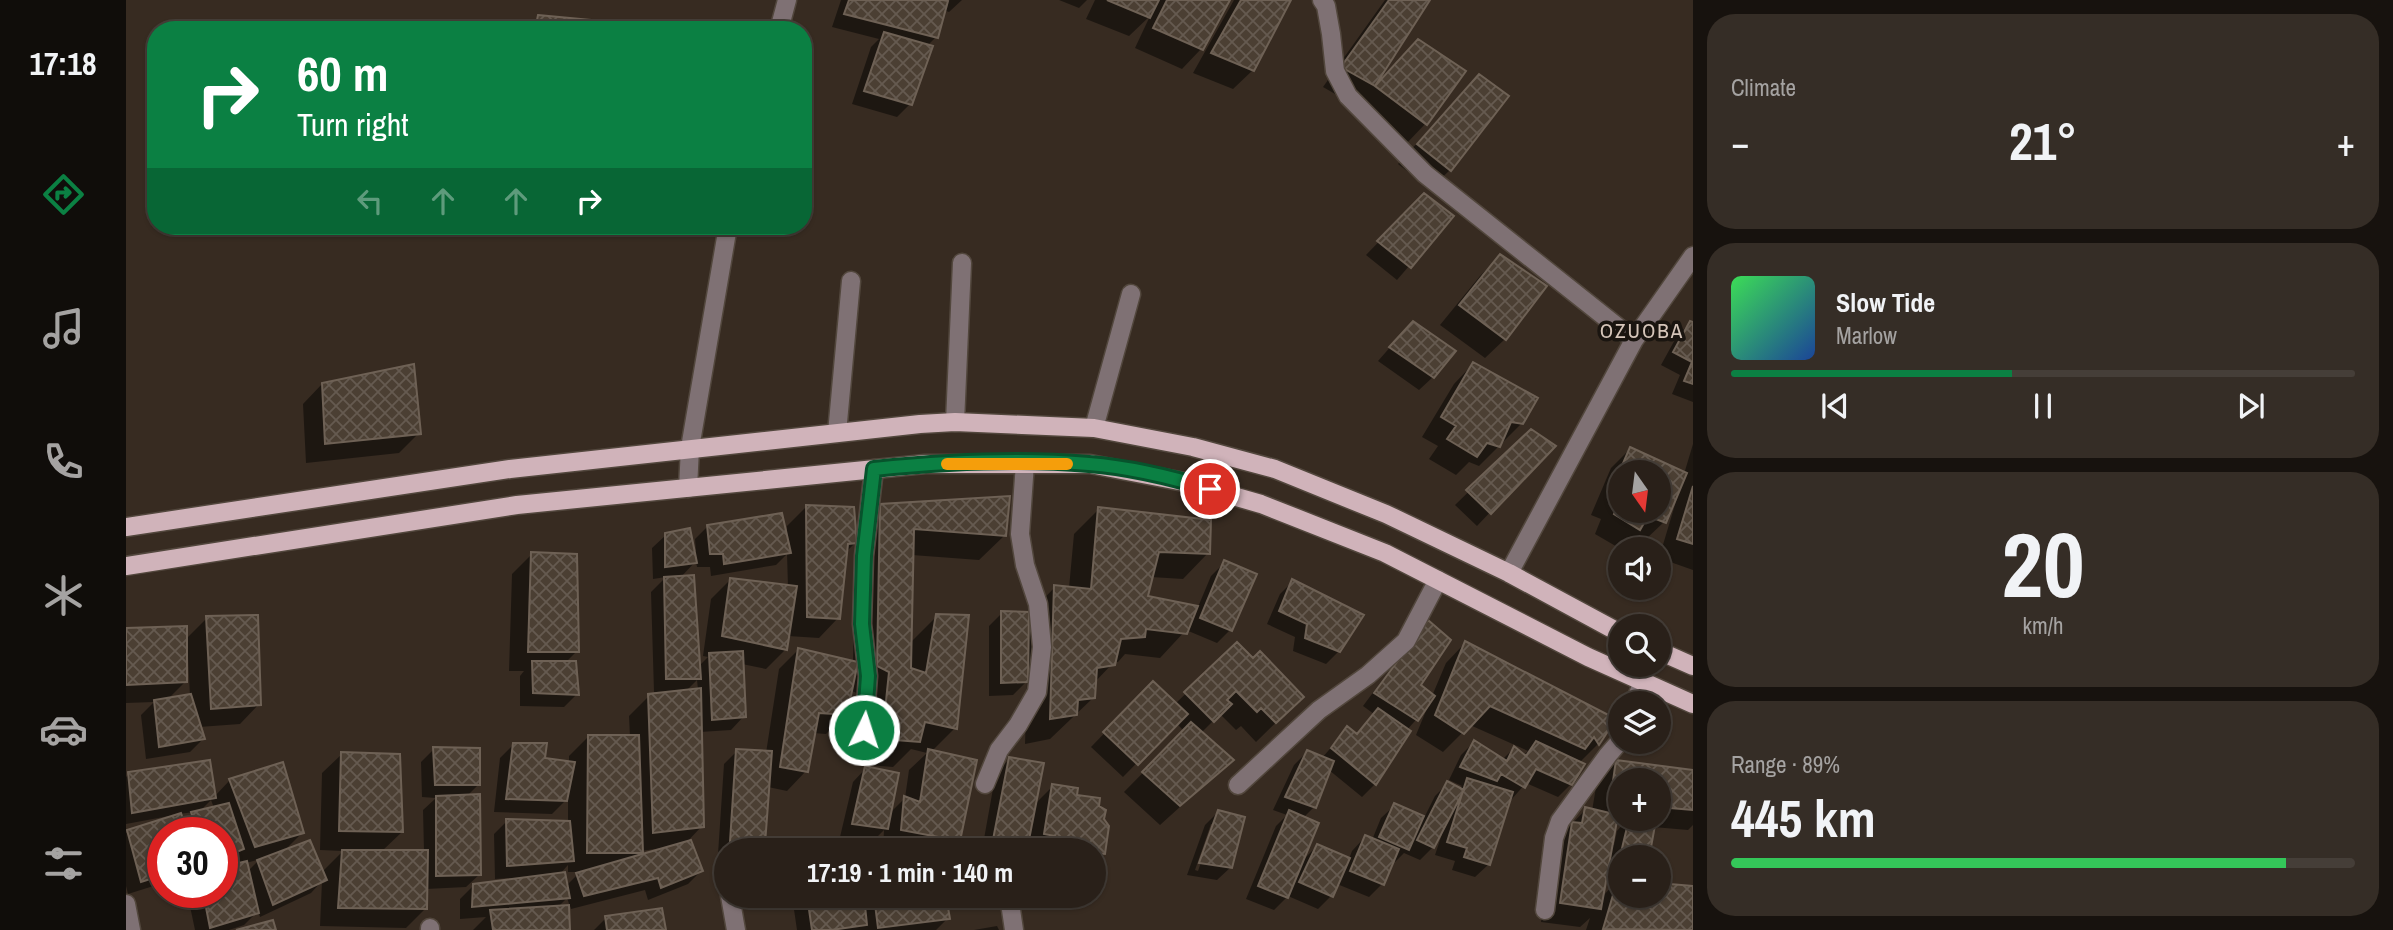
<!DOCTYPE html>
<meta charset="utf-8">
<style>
:root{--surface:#292019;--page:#352d26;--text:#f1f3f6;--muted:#a5a3a2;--line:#453e38;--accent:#0b8043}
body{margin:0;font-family:"Archivo Narrow",sans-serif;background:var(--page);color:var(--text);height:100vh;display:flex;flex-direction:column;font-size:26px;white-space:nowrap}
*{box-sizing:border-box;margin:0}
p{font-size:23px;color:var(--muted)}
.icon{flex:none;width:38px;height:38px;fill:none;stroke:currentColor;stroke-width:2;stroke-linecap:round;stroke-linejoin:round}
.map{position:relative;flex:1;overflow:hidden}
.drawer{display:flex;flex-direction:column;gap:14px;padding:14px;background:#17120e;width:700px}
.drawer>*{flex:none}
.guide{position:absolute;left:21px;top:21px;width:665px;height:214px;border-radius:28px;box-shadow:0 2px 5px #0004,0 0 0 2px var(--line);background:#0b8043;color:#fff;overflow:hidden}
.needle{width:46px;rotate:166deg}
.fabs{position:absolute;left:1482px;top:460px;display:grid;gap:14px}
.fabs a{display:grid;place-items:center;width:63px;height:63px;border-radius:50%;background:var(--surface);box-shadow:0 2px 5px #0004,0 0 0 2px var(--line);font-size:35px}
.speed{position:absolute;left:21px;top:817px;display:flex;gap:14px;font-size:35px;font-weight:700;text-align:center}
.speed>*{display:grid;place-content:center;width:91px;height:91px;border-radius:50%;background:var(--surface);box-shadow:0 2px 5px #0004,0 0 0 2px var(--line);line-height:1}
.speed .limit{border:10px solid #d22;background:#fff;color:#111}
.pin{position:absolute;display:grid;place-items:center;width:60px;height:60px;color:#fff;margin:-30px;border:4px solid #fff;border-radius:50%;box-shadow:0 2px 7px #0007}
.me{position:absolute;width:77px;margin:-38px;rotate:4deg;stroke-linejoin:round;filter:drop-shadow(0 0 5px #0008)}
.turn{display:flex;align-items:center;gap:24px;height:147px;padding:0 35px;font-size:32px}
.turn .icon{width:91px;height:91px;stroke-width:2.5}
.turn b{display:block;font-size:49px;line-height:60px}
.lanes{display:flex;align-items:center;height:66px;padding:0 35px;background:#0003;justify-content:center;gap:35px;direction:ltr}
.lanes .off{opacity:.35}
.big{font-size:52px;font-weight:700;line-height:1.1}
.drawer .tile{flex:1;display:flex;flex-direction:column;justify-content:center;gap:10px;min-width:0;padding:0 24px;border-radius:28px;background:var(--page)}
.drawer .dial{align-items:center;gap:0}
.dial b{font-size:91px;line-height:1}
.song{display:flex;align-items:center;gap:21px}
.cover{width:84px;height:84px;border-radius:10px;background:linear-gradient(135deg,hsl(130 70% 55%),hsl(220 70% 35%))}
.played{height:7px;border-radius:4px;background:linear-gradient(90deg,var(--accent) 45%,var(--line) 45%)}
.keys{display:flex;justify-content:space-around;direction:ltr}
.heat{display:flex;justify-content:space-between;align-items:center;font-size:38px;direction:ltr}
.charge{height:10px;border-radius:5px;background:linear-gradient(90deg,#34c759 89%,var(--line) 0)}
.trip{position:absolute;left:588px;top:838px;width:392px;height:70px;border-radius:35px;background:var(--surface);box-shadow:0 2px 5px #0004,0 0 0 2px var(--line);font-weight:700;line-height:70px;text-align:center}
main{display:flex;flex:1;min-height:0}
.menu{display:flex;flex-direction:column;width:126px;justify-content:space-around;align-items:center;background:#100d0a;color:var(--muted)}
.menu .icon{width:49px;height:49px}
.menu .selected{color:var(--accent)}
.menu b{font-size:32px;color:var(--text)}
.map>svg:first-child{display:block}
.shadow{fill:#0007;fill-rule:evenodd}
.building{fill:url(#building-cross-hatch);stroke:#6e6155;stroke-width:2;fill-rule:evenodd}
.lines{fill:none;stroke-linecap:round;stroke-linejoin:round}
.minor-casing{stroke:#52473d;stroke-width:21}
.major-casing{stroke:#52473d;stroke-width:21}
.minor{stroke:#7f7174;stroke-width:18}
.major{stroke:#d0b3ba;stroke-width:18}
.route-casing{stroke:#07532c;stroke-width:18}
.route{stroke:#0b8043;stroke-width:12}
.slow{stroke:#f59e0b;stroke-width:12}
.labels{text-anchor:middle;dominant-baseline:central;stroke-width:7;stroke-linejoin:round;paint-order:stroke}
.quarter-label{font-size:21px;letter-spacing:2px;fill:#d5c5b9;stroke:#1a1510}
</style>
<main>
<nav class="menu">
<b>17:18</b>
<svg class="icon selected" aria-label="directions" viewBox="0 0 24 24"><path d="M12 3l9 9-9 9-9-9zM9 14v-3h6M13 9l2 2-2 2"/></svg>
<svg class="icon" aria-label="music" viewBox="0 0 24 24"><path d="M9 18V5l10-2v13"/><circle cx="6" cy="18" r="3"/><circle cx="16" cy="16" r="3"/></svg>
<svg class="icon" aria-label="phone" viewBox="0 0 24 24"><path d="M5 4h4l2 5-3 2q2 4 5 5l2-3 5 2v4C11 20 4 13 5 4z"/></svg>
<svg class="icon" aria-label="climate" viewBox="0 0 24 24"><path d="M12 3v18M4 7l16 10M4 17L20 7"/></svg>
<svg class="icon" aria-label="car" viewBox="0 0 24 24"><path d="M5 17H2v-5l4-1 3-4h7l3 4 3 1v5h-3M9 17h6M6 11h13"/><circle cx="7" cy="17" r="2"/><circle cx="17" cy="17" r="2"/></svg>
<svg class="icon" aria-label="filters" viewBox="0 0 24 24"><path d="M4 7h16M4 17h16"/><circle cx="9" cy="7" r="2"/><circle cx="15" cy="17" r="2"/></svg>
</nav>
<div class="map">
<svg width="1567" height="930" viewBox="0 0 1567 930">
<defs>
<pattern id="building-cross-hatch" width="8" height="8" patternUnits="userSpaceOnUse" patternTransform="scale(1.75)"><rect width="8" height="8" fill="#4b3f33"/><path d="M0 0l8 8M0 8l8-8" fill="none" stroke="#655a50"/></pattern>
</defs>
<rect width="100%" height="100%" fill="#372b21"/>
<path class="shadow" d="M715,0H836L823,12L817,10L810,37L801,46L784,104L771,117L726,104L745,47L753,39L706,27Z
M933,0H961L953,8Z
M969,0H1102L1075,49L1056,69L1009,48L1024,16L1003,36L960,19Z
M1108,0H1162L1127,70L1107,89L1067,73Z
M1259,0H1302L1249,84L1300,123L1281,143L1230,106L1197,87Z
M413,17L505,30H400Z
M1334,96L1324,170L1304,189L1272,164Z
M1298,195L1326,216L1271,280L1240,255Z
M1374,256L1379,339L1359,358L1314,325L1354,276Z
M1564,323L1567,324V402L1546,394L1554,375L1535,365L1551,336Z
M1274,336L1307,377L1293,390L1252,361Z
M1347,364L1396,423L1353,466L1343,462L1330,475L1303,459L1312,446L1296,437L1328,384Z
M196,384L293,433L273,453L180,463L177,404Z
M1405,431L1427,446L1351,526L1329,505Z
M1567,444V570L1533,558L1551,498L1548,497L1538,522L1518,541L1505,536L1493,548L1469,534L1475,519L1465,515L1485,468L1504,449L1558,474ZM1494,472H1533V511H1494Z
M755,506L879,535L853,560L786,555L784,643L811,616L829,728L806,751L833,840L822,850L757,849L758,830L747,841L714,837L727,782L740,768L763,814L779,798L783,770L801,753L785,749L767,767L731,764L739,697L724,690L719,715L700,734L687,733L680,771L661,791L642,787L638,844L631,850H600V855L592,854L598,764L611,751L640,753L653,669L673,649L727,662L729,543L720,552L712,618L693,638L662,636L660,649L640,669L616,664L618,716L605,730L574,732L576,826L559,844L575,871L562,884L522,900L519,890L445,909L441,898L432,907L442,930H347L360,917L334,919V899L348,885L386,881L385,878L369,879L368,834L381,821L442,823V798L426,814L368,812L374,758L388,744L417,759L443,763V756L463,736L504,737L503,716L523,696L535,694V692H528L525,592L540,577L527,579L526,548L540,535L567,551H570L569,539L582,526L661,536V526L680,507L728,532ZM661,554L662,587L604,580L585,599L577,656L582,657L572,667L554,578L570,561L571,567H584L585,576L650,565ZM571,680L572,690L560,691ZM536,848L508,858L515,851ZM442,865V872H454L440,886L433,875Z
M973,509L1082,553L1057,579L1025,577L1020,597L1072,607L1085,576L1099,562L1104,630L1091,643L1060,630L1034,658L999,654L992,662H988L968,683L967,698L924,739L899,744L901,681L887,695L863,696V626L876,613L903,614L929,587L943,588L948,534Z
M406,554L451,651L440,662L451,694L438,707L394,706V676L398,671H383L386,574Z
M1167,581L1213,651L1200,664L1167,651L1169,637L1141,624L1154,594Z
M81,618L133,704L114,724L73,727L77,739L64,752L20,759L15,715L28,702L0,703V629L59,640ZM59,656H62L64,696L42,699L59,682Z
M1289,636L1293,685L1306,696L1320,663L1339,643L1487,719L1472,744L1453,763L1445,784L1432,797L1400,783L1385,800L1383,799L1363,864L1349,877L1326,870L1329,861L1309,855L1316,834L1314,833L1307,847L1294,860L1278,853L1269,862L1266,861L1256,884L1243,897L1211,884L1205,896L1192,909L1162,896L1148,910L1120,899L1150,826L1161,815L1147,810L1168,765L1181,752L1196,758L1221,729L1230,735L1248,714L1237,706ZM1302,706L1290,735L1317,752L1344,725L1402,751L1397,756L1388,748L1376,760L1348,742L1335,755L1323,780L1336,786L1333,789L1322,783L1309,796L1298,818L1269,805L1255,818L1246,840L1239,837L1226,851L1223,859L1191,846L1175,862L1177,818L1188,807L1203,770L1236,797L1249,784L1281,730Z
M1111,644L1127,661L1176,697L1130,742L1115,726L1110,730L1094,714L1075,733L1106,760L1034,825L998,792L1058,731L1050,723L997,777L965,747L1027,683L1049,704Z
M308,749L352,785L341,796L354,874L340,887L300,889V908L280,928L194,926L196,881L185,893L134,917L132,911L118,925L103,930H69L61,892H96L109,866L107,858L96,864V833H37V883L2,894L0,886V833L43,818V816L0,824V777L3,774L88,797L104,780L176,833L157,852L196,872L217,851L194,850L196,773L216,754L276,832L256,851H298L297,810L310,798L296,797L295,762ZM85,800L88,808L73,812ZM68,812L56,823L53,814ZM134,859L122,871L120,863Z
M884,759L908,805L927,786L949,796L977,854L968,863V850H856L870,772Z
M1490,762L1567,772V825L1562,830L1527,827L1494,858V864L1484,861L1483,865L1494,867V896H1533V884L1567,888V930H1460L1464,918L1454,927L1415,922L1427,844L1460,809L1466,811L1471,781ZM1494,780H1533V819H1494ZM1488,823L1497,824L1491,831L1488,845H1485ZM1479,877L1492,880L1476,897Z
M1092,812L1105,867L1091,880L1061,875L1079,825ZM1085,824H1088L1072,871L1069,870Z
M666,896H818L822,918L810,930H671Z
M480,918L538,930H468Z
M871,926L873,930H848Z"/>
<path class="building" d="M723,0H817L822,1L812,38L718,14Z
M981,0H1033L1024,18Z
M1041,0H1104L1077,50L1027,28Z
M1115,0H1165L1128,71L1085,53Z
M1263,0H1304L1249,86L1215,67Z
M412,15L507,24L506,30H409Z
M758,32L807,46L786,105L738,91Z
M1292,39L1340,71L1301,125L1249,86Z
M1353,74L1383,96L1325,171L1291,144Z
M1298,193L1328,216L1285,268L1251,241Z
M1374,254L1421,286L1380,340L1333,305Z
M1287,321L1330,351L1308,378L1263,347Z
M1564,321L1567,322V384L1558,381L1566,362L1547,352Z
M1347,362L1412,398L1397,424L1385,422L1374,447L1361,443L1351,457L1321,439L1330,426L1315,417Z
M288,364L295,434L199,444L196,383Z
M1405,429L1430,446L1365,514L1340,490Z
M1504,447L1561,473L1540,523L1522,516L1514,530L1488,514L1494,500L1483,496ZM1494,472H1533V511H1494Z
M1567,486V544L1551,539Z
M884,496L880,536L788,529L785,668L800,673L810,614L843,615L831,729L799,722L794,742L756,739L763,672L751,666L754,504Z
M680,505L728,507L731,543L722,544L714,619L681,617Z
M972,507L1085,520L1084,554L1033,552L1022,596L1072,606L1061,634L1020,629L1019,637L995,639L989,665L971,668L969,698L952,700L951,715L924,719L928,585L965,589Z
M656,513L665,553L598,564L597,554H584L581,525Z
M564,528L571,563L539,567V533Z
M405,552L451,554L453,652H402Z
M1098,560L1131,574L1106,631L1074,618Z
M568,575L575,679H540L538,577Z
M604,578L671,586L661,650L596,636Z
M1166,579L1238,615L1214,652L1179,638L1181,624L1153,611Z
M875,611L903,612L902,682L875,683Z
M132,615L135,705L85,709L80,616Z
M1302,620L1325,640L1295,685L1309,696L1292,721L1248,693Z
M61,626V682L0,685V628Z
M1339,641L1490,719L1473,745L1468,737L1459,749L1364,706L1338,734L1309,715Z
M1111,642L1127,658L1134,651L1178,697L1150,723L1135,708L1131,712L1110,691L1101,700L1106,704L1088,722L1058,692Z
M672,648L732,662L721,715L693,713L682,772L654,767Z
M617,651L620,717L586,720L583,653Z
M406,661H450L453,695L407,693Z
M1027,681L1062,714L1012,765L977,732Z
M575,688L578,827L527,833L522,694Z
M65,694L79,739L33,747L28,700Z
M1252,708L1285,731L1250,785L1205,748L1221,726L1231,734Z
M1065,722L1108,760L1054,806L1016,772Z
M462,735H513L517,853H461Z
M1348,740L1381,761L1388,746L1400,756L1410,741L1459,764L1446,785L1410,769L1399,788L1375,774L1371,781L1334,767Z
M387,743H421L419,758L449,762L441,801L380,799Z
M307,747L354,748V785H309Z
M610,749L646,751L639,844L604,842Z
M802,749L851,760L834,841L775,830L778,796L794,802Z
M1181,750L1208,761L1190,808L1159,797Z
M215,752L274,754L277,832L213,831Z
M883,757L918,763L901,850H865Z
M84,760L90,798L6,813L2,772Z
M1490,760L1567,770V810L1533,807V780H1494V803L1484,802Z
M157,762L178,833L129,847L103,779Z
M739,766L773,773L762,829L726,824Z
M1341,778L1387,792L1364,865L1338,857L1341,848L1321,842Z
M1321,781L1338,790L1308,848L1291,840Z
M926,784L952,788L951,795L974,798L973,806L980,810L978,819L983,826L979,854L969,853L968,858V850H926L929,836L918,834Z
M354,794L355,875L310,876V796Z
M103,803L118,849L96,858V833H72L65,812Z
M1268,803L1298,816L1283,850L1253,837Z
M1459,807L1492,815L1475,909L1434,903L1446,822L1456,823Z
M1092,810L1119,817L1106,868L1073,863Z
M1163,810L1193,823L1162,898L1132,886Z
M55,813L61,833H37V875L15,882L1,830Z
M380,819L444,821L448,861L381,866Z
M1503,819L1530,820L1523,858H1494V865H1492Z
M1239,835L1273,849L1258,885L1224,871Z
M184,840L201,880L147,905L131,860Z
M565,840L577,871L535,888L532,878L458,896L450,873Z
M1191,844L1224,858L1207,897L1173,882Z
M216,850H302L301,909L212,908Z
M121,861L133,913L84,928L77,892H96V867Z
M439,872L444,898L346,907L347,884Z
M1492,878H1494V896H1533V883L1567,886V930L1477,929Z
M681,896H738L741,925L705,930H686Z
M748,896H820L824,919L752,928Z
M443,905L444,930H367L364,910Z
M536,908L540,930H481L479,916Z
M147,920L150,930H110Z"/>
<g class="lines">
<defs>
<path id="minor" d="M1196,0L1200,6L1205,34L1209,71L1222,96L1299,174L1508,340
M653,30L661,0
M829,422L836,263
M968,428L1005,294
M711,433L725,281
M562,488L564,448L602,226
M1383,573L1508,340L1567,256
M1508,704L1517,682
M738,730L742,676L736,624L738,556L748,469
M859,784L873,750L892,725L911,692L916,647L912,604L899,565L894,534L899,463
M1112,785L1193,710L1242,675L1280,641L1312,580
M598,867L600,877
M604,896L610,930
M883,896L888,930
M0,904L5,930
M1419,910L1428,838L1434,821L1482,755L1494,741
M304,928V930"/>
<path id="major" d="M0,527L384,469L794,424L829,422L968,428L1067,447L1149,469L1260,514L1383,573L1494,633
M0,566L391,505L799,464H964L1058,482L1135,504L1259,553L1462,657L1567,704
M1533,651L1567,666"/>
</defs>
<use href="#minor" class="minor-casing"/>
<use href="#major" class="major-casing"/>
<use href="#minor" class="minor"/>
<use href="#major" class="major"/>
</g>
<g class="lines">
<defs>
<path id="route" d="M738,730L742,676L736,624L738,556L748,469C817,462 894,458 963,464C1001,467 1048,478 1084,489"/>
</defs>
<use href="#route" class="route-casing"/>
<use href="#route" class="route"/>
<path class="slow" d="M821,464H941"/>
</g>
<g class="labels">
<g class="quarter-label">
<text x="1516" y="330">OZUOBA</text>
</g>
</g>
</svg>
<div class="fabs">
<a><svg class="needle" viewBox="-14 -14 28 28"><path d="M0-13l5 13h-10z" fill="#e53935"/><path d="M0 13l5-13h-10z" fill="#a5a3a2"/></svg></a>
<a><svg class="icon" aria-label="sound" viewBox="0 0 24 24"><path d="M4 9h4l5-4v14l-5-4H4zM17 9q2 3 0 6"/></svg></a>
<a><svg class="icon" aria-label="search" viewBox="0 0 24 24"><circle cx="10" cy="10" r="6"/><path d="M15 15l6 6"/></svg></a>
<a><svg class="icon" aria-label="layers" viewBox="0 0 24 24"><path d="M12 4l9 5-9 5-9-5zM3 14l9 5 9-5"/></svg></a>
<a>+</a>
<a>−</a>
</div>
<div class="speed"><div class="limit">30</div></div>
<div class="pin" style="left:1084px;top:489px;background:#d93025"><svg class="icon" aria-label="arrive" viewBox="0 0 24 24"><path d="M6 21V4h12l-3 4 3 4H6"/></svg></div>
<svg class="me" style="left:738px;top:730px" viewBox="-20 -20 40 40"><circle r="17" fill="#0b8043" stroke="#fff" stroke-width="3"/><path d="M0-11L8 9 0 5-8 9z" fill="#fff"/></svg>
<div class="trip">17:19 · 1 min · 140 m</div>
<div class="guide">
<div class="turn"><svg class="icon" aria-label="right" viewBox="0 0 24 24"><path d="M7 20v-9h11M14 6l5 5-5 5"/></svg><div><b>60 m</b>Turn right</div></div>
<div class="lanes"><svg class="icon off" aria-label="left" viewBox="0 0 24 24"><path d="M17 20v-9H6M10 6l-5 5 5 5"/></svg><svg class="icon off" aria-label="ahead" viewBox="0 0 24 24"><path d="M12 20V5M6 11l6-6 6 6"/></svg><svg class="icon off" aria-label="ahead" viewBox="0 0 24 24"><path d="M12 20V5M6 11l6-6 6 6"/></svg><svg class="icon" aria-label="right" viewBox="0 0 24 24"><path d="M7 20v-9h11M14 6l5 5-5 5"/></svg></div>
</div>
</div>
<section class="drawer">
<div class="tile"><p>Climate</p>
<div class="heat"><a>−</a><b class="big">21°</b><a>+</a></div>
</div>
<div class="tile">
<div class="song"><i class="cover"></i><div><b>Slow Tide</b><p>Marlow</p></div></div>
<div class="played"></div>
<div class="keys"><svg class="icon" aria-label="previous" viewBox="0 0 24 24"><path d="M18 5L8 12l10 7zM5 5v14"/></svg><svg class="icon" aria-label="pause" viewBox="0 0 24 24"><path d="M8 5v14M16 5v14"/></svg><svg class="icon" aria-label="next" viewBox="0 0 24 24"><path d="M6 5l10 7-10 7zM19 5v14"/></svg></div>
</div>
<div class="tile dial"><b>20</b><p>km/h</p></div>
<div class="tile"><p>Range · 89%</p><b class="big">445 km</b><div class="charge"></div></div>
</section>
</main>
